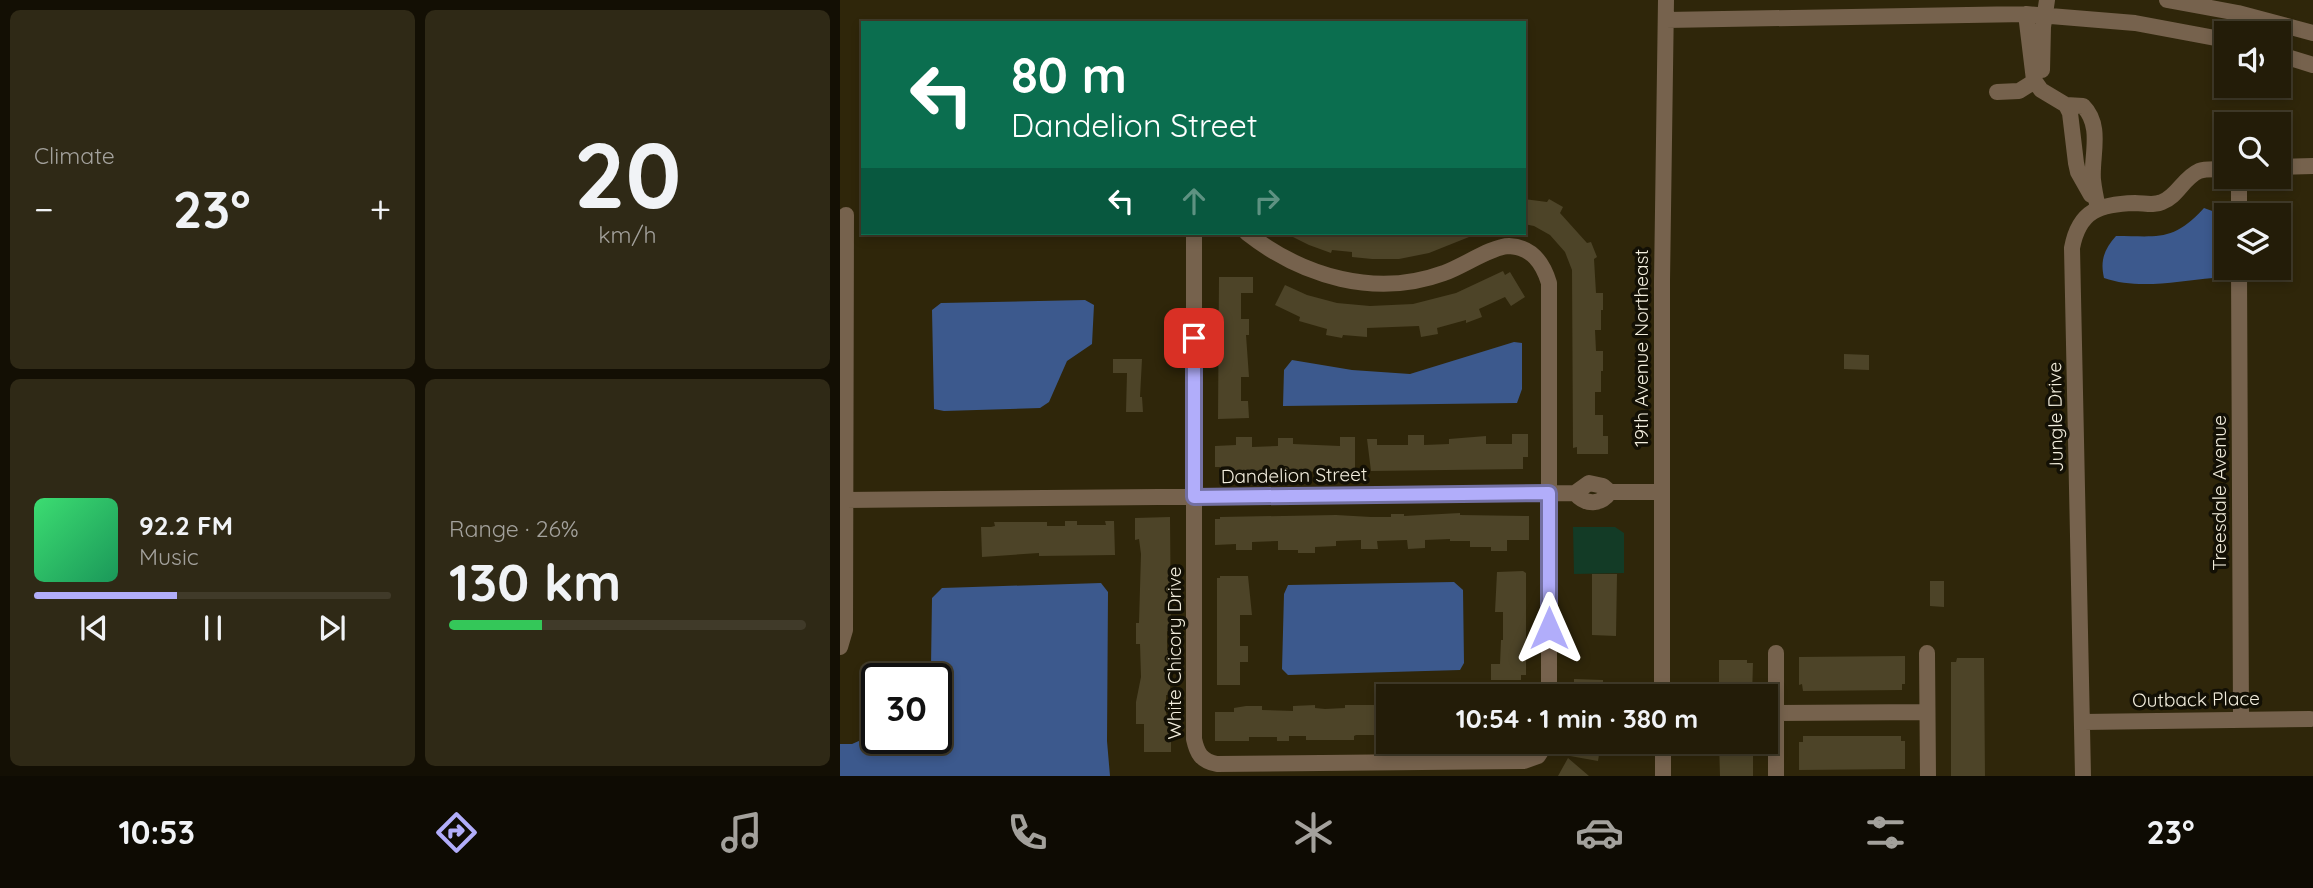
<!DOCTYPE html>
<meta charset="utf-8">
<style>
:root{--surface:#231c08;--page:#2f2916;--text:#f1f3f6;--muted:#a3a19c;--line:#403a29;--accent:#b1adfa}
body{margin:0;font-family:Quicksand,sans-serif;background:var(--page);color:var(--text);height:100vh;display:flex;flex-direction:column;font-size:26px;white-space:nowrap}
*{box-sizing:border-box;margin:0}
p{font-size:23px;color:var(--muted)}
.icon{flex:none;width:38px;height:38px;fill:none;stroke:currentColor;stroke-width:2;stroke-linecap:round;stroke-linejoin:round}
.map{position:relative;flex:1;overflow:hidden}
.side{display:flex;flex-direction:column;gap:10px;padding:10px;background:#130f04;width:840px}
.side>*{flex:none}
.banner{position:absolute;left:21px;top:21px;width:665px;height:214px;border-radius:0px;box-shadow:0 4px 10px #0003,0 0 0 2px var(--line);background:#0b6e4f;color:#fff;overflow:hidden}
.fabs{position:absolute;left:1374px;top:21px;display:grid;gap:14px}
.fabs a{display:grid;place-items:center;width:77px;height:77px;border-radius:0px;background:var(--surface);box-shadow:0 4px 10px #0003,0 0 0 2px var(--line);font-size:35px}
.speed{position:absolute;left:21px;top:663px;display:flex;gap:14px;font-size:35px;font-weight:700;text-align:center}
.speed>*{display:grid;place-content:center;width:91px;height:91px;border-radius:50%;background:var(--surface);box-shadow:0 4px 10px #0003,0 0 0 2px var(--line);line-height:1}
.speed .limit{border:4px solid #111;border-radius:10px;background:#fff;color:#111}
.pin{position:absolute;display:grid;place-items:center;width:60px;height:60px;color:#fff;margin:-30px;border-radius:14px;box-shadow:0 4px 10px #0006}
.me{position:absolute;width:77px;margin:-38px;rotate:0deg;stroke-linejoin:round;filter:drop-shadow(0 0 5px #0008)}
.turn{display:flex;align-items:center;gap:24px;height:147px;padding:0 35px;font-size:32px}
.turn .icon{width:91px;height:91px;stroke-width:2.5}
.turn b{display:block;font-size:49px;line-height:60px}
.lanes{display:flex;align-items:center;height:66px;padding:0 35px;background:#0003;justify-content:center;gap:35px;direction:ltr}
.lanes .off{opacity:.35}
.big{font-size:52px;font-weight:700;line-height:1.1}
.side .tile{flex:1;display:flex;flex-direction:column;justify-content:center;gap:10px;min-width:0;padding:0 24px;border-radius:10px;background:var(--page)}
.side .dial{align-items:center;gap:0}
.dial b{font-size:91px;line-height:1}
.song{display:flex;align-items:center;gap:21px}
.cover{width:84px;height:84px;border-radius:10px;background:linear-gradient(135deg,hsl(140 70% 55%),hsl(150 70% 35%))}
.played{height:7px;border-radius:4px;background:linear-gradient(90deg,var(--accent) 40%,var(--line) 40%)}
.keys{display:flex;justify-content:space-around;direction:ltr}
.heat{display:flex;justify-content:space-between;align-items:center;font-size:38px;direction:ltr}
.charge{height:10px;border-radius:5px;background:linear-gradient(90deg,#34c759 26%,var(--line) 0)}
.side .tiles{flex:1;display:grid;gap:10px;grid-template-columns:repeat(2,1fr)}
.trip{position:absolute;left:536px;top:684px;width:402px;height:70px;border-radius:0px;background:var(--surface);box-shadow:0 4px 10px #0003,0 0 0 2px var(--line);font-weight:700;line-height:70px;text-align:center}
.menu{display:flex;height:112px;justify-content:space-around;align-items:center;background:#0e0b03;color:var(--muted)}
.menu .icon{width:49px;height:49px}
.menu .selected{color:var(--accent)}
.menu b{font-size:32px;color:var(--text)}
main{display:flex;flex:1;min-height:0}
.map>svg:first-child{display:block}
.green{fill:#133b26}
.water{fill:#3c598d}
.building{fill:#4d4428}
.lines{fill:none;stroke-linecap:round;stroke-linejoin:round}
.minor{stroke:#76624d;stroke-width:16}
.route-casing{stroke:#7370a2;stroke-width:18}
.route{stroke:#b1adfa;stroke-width:12}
.labels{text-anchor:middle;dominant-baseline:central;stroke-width:7;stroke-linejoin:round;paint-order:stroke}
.street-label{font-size:19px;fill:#f3eede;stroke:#131005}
</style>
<main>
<section class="side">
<div class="tiles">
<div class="tile"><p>Climate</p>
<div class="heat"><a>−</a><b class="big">23°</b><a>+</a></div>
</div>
<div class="tile dial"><b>20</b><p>km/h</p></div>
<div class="tile">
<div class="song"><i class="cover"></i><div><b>92.2 FM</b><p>Music</p></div></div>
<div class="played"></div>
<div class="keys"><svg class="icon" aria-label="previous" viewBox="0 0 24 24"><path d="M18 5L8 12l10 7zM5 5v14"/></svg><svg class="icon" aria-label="pause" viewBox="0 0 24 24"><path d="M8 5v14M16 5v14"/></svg><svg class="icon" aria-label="next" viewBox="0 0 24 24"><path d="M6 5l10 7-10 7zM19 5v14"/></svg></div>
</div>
<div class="tile"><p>Range · 26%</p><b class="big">130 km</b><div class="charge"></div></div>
</div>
</section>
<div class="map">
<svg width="1473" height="776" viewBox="0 0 1473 776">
<rect width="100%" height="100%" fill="#2f260a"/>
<path class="green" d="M733,527H775L784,533V573L734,574Z"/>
<path class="water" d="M1364,208L1375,212L1373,278C1338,281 1298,290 1264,278C1260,261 1264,249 1276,236C1318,236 1333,242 1364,208Z
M245,300L254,305L252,344L227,361L209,402L200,408L104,411L94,409L92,310L101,303Z
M674,342L682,343V389L677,403L443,406L444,370L452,360L512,370L570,374Z
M614,582L623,590L624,663L620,670L448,675L442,669L444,594L448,585Z
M261,583L268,592L267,741L270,776H0V744H12L37,733V738H96V679H84L91,666L92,598L102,588Z"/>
<path class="building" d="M684,199L707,202L709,199L723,207L720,213L747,243L751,242L757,257L754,259L756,293H763V310H761V330H755L756,351H763V371H761V392H755V415H763V436H768V454H737V447L733,448L732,270L725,252L710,235L694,226L684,224Z
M445,233H526V237L561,236L560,233H639L589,253L559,259H532L512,257V252L492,250L491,253L469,245Z
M663,271L665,275L670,272L685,297L671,306L665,297L639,309L642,317L626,323V320L597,328L598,334L581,337L579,326L527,328V337L503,335L502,338L486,335L487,329L459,321L460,317L435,305L445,285L467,295L497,303L530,306L573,304L616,293Z
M379,277H413V293H401V319H409V335H406L409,377H401V401H408L409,418L378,419Z
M1004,354L1029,355V370L1004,369Z
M273,359H302L300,397H302L303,412H286L287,373H273Z
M672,434H688V457H683V469L531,471L527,439H537V445H568V435H584V445L609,444V439L646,436V444H672Z
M396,437H412V447L438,446V438H453V444L500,446V437H515V472L380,471V467H375V446L396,445Z
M620,513V515L689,516V540H667V551H651V547H630V541H610V539L585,540V548L568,549L567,540L537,541L538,549H521V540L496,541V546L475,547V553H458V550H438V541L412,542V550H396V544L375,545V519H380V517L496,515L531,517H551V514H564V516Z
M330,517L331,631H327V650H331L330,695H326V713L327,716H331V752H304V724H296V702L301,677L300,644H296V623H299L301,554L299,539L295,540V518Z
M225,521H237V525H266L265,521H274L275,555L199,556V553L142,557L141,527H151L155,526L154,522H207V526H225Z
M683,571L686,573V675H681V680H651V664H660L661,640H663V612H655L657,572Z
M752,574H777L776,636L752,635Z
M380,576H408L412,615H400V646H408V662H400V685H377V578H380Z
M1090,581H1104V607L1090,606Z
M1065,656V684H1062V690L963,691L962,684L959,685V657Z
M1117,658H1144L1145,776H1111V662H1116Z
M879,660H907V663H913L912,696H879Z
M734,679L763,680V696H734Z
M475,705V708L485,709L505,708V705H548V735H516L514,736V740H466V736H449V741H437V737H409V741H375V712H394V708L406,706H422V710L453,711V706Z
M963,736H1061V741H1065V769L959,770V742H963Z
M732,742H761L758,761L730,756Z
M879,742H913V776H880Z
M728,758L749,776H718Z"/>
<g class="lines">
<path class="minor" d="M1327,0L1398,13L1473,33
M1186,14L1194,80L1201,90L1226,105L1243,106C1263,126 1251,156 1253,180C1254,189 1256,199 1258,208
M826,20L1186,14L1295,23L1386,40
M1438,54L1473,65
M1202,70L1203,27L1207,0
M1157,92L1179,91L1195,81
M1226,105L1230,113L1236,163L1238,172L1251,195
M1438,167L1473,166
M1399,215V177
M354,233V739C357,753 361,761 377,764L684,761L698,756L707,742
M407,233C463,277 536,298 604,273C622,267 652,246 669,246C692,247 703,263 709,283V696
M1399,268L1401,719
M735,493C746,506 761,505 770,492
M5,500L735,493L749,483L763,486L770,492H822
M0,647L5,630L6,215
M936,653V776
M1087,653L1088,776
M822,696V281L826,0
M936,713L1087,712
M1243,722L1470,719
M823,742V776
M1243,776L1232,248C1239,210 1260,204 1295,203C1304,203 1314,206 1322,202C1338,196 1343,178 1359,171C1367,168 1378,170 1386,169"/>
</g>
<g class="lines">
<defs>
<path id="route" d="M354,338V497L709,493V628"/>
</defs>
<use href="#route" class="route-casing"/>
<use href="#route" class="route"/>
</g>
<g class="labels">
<g class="street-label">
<text transform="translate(801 348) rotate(-90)">19th Avenue Northeast</text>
<text transform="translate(1215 417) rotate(-91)">Jungle Drive</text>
<text transform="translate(454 475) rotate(-1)">Dandelion Street</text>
<text transform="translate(1379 493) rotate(-90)">Treesdale Avenue</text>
<text transform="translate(334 653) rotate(-90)">White Chicory Drive</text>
<text transform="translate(1356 699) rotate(-1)">Outback Place</text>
</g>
</g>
</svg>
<div class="fabs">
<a><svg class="icon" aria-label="sound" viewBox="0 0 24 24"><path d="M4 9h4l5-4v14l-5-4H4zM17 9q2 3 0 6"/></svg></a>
<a><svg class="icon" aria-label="search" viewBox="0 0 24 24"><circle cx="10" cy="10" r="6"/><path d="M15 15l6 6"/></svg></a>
<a><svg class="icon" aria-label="layers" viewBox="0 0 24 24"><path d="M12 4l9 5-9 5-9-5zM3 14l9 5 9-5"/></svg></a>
</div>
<div class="speed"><div class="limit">30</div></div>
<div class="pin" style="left:354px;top:338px;background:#d93025"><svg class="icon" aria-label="arrive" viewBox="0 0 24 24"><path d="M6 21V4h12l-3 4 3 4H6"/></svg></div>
<svg class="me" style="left:709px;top:628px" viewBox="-20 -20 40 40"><path d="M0-17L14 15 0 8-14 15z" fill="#b1adfa" stroke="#fff" stroke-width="4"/></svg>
<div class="trip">10:54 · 1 min · 380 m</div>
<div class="banner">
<div class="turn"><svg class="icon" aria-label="left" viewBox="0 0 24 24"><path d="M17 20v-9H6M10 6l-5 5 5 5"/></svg><div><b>80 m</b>Dandelion Street</div></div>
<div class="lanes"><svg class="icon" aria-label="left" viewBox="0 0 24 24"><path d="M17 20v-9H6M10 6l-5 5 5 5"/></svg><svg class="icon off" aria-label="ahead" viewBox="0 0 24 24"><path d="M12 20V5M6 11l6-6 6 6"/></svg><svg class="icon off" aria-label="right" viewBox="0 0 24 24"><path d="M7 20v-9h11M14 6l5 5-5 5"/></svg></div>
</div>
</div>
</main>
<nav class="menu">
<b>10:53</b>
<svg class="icon selected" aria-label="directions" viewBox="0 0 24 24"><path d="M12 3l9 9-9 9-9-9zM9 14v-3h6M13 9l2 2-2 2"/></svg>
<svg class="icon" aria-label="music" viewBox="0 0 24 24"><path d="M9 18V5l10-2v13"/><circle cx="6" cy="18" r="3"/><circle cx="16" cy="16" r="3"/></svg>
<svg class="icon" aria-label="phone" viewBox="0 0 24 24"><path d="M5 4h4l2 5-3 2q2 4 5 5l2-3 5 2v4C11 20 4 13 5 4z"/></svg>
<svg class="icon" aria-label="climate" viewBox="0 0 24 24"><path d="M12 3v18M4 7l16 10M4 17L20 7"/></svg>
<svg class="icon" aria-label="car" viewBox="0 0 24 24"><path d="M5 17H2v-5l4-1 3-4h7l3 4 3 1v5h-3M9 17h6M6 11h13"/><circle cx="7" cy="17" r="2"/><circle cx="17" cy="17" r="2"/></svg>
<svg class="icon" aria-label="filters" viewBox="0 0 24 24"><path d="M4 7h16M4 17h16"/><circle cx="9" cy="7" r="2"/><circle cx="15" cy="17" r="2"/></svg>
<b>23°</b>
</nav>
